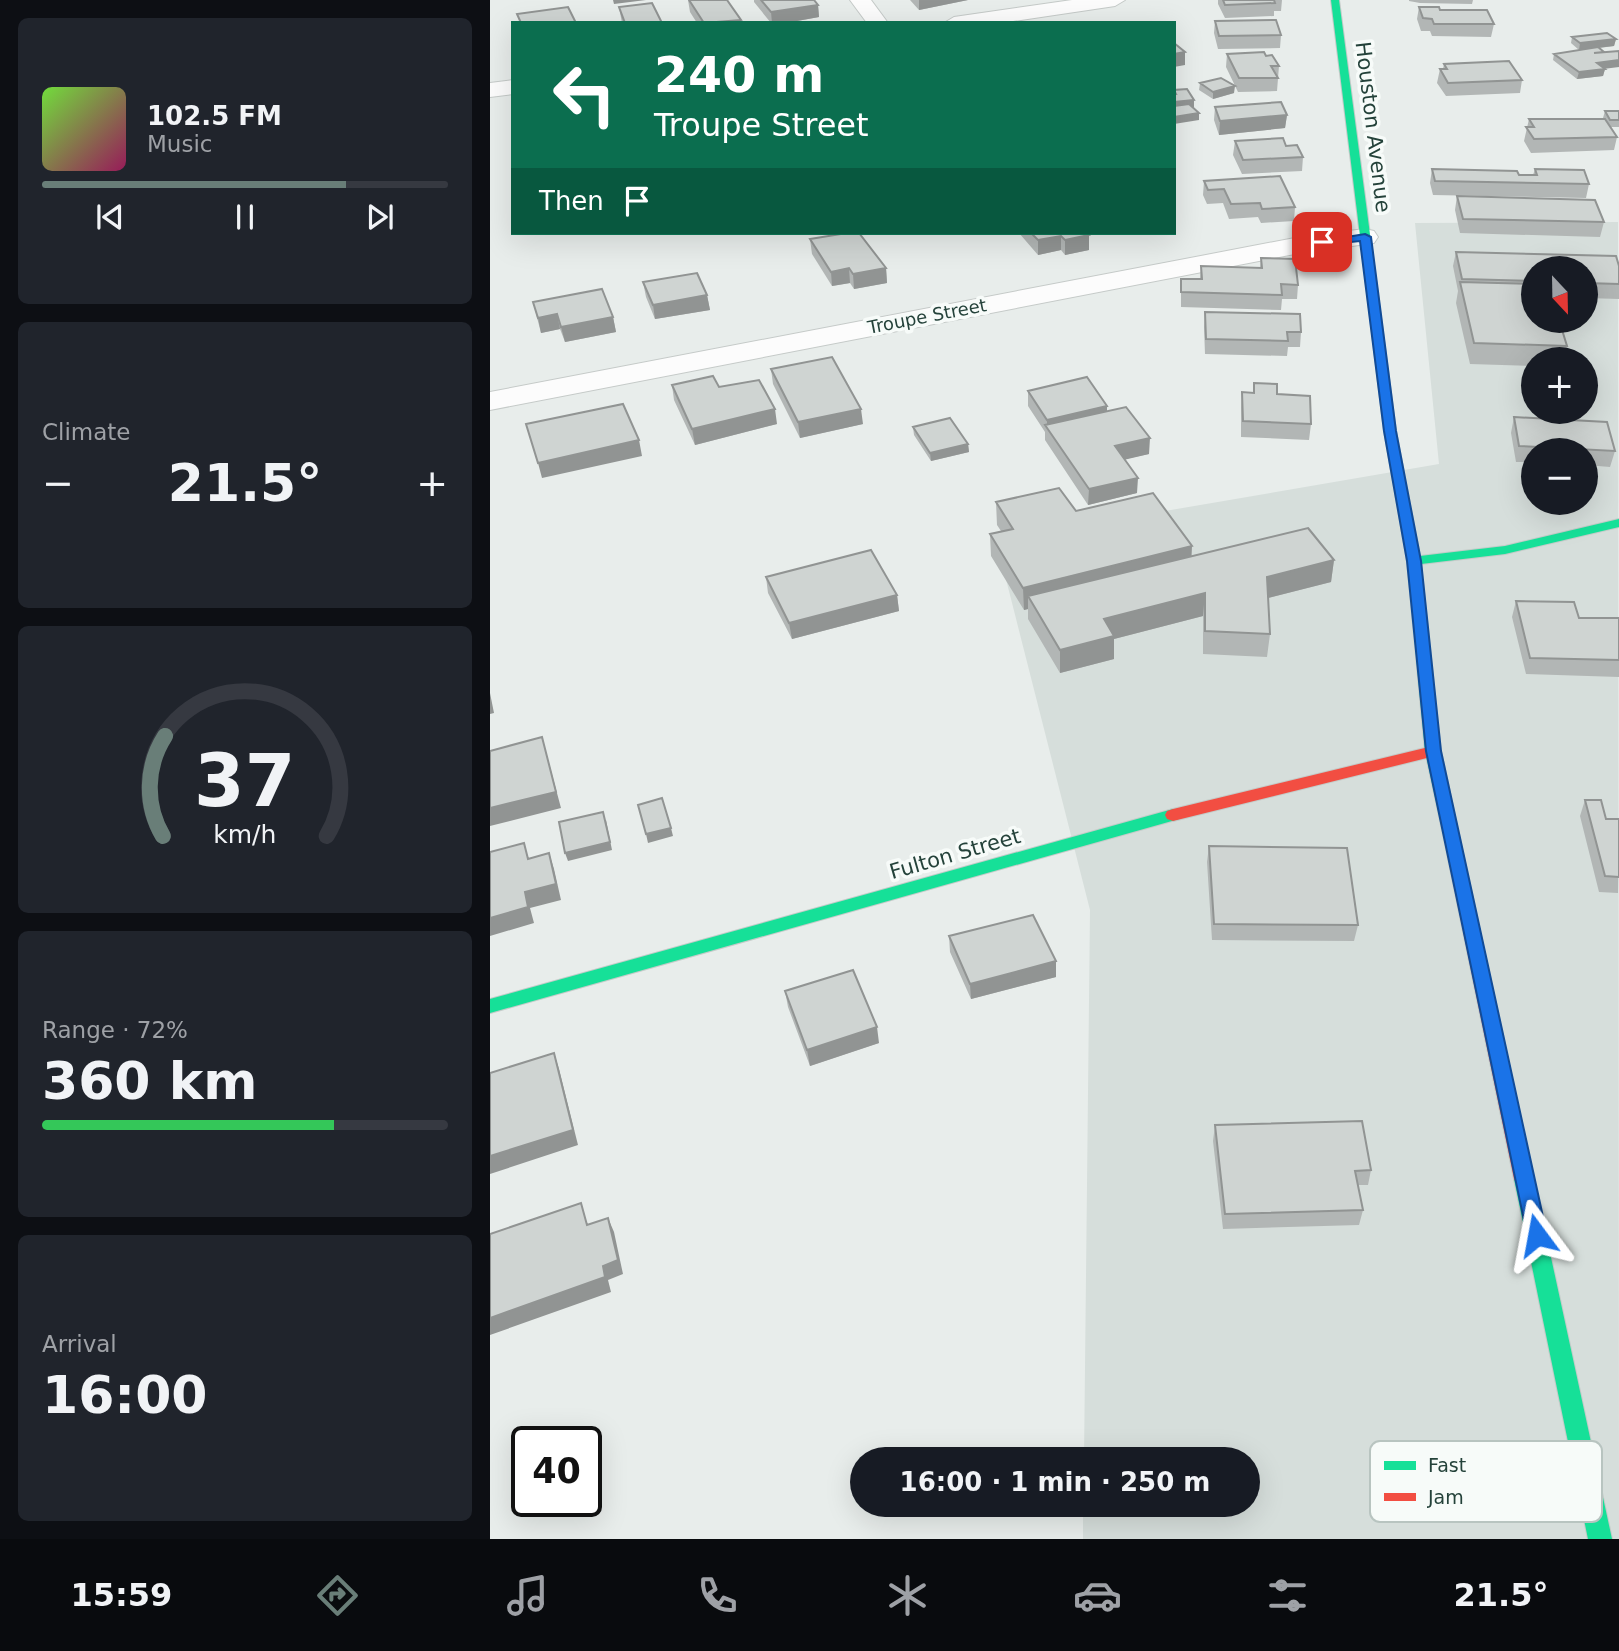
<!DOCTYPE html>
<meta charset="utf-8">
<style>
:root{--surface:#171b24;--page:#20242c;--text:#f1f3f6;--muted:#9ea1a6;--line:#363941;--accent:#697e78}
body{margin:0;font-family:"DejaVu Sans",sans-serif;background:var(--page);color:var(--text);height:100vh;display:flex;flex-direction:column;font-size:26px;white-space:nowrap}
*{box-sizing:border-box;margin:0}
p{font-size:23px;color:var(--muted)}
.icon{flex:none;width:38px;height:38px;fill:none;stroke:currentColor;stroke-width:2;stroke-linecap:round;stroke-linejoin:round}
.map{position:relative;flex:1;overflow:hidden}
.side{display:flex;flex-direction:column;gap:18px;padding:18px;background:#0d0f14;width:490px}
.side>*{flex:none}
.banner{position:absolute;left:21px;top:21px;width:665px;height:214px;border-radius:0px;box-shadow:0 7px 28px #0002;background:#0b6e4f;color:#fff;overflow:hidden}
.needle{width:46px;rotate:158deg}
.buttons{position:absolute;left:1031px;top:256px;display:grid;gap:14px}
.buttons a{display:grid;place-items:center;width:77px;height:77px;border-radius:50%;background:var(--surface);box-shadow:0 7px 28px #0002;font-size:35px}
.speed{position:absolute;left:21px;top:1426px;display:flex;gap:14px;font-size:35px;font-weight:700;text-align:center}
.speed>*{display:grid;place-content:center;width:91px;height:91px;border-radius:50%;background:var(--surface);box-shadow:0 7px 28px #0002;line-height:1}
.speed .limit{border:4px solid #111;border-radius:10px;background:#fff;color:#111}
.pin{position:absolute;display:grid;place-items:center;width:60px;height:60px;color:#fff;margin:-30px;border-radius:14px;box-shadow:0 4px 10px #0006}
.me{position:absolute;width:77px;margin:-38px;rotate:347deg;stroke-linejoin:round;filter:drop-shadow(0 0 5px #0008)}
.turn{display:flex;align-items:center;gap:24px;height:147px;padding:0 28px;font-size:32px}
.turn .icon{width:91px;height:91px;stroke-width:2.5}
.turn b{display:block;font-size:49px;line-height:60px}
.then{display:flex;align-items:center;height:66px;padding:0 28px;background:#0003;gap:14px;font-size:26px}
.big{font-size:52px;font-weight:700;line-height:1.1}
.side .tile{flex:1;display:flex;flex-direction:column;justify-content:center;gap:10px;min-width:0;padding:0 24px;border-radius:10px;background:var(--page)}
.side .dial{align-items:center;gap:0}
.dial svg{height:182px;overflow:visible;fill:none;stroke:var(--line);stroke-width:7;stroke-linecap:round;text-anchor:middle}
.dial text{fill:var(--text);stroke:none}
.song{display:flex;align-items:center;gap:21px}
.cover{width:84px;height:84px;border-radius:10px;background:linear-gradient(135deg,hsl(100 70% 55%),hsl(330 70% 35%))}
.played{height:7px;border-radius:4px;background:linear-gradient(90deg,var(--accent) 75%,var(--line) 75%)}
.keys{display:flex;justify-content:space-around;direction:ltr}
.heat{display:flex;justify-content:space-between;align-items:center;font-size:38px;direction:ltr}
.charge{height:10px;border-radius:5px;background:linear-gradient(90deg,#34c759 72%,var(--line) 0)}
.trip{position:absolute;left:360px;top:1447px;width:410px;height:70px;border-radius:35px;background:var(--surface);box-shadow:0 7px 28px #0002;font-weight:700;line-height:70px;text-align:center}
.menu{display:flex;height:112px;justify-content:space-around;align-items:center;background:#090b0e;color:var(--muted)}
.menu .icon{width:49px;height:49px}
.menu .selected{color:var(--accent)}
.menu b{font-size:32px;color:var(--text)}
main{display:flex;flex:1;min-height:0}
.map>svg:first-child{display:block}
.built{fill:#d6dedb;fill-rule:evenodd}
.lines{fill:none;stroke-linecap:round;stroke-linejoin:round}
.street-casing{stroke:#c5cac8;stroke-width:2}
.fast-casing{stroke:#c3cbc8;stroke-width:2}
.jam-casing{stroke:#c3cbc8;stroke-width:2}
.street{fill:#fcfcfc;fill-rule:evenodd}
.fast{fill:#16e098;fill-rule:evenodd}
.jam{fill:#f24e42;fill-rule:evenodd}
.wall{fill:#b2b6b5}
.shaded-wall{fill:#919493}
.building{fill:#cfd4d2;stroke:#919493;stroke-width:2}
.route{fill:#1a73e8;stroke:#114b97;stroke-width:2}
.labels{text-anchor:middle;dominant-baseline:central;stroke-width:7;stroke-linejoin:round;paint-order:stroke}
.far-street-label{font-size:18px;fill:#24423a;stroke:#f7fbf9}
.street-label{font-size:21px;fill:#24423a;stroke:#f7fbf9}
.key{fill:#f7fbf9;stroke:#b8c4c0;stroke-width:2}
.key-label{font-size:19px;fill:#24423a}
</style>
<main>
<section class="side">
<div class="tile">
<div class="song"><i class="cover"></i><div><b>102.5 FM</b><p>Music</p></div></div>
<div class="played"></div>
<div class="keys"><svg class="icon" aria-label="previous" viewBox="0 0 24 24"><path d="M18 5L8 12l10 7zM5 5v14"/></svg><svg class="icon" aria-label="pause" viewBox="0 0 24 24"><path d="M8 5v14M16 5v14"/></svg><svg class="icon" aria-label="next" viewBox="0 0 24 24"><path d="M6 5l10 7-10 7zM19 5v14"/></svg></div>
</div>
<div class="tile"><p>Climate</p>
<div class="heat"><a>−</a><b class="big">21.5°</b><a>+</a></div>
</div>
<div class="tile dial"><svg viewBox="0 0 100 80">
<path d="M14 69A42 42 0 1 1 86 69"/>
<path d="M14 69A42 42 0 0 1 15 25" stroke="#697e78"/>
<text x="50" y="56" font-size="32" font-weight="700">37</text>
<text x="50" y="72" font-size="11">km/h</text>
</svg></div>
<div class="tile"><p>Range · 72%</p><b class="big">360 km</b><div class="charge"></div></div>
<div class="tile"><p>Arrival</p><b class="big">16:00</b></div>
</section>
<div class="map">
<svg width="1129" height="1539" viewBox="0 0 1129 1539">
<rect width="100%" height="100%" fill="#e8edeb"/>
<path class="built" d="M1128,222L1129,1539H593V1505H758V1460L594,1459L600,910L506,540L949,464L925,223ZM1043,268H1096V320H1043ZM1043,359H1096V411H1043ZM1043,450H1096V502H1043Z"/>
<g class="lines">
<defs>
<path id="street" d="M360,0H381L398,23H377Z
M582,0H635L625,6L510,23H454L464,17Z
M23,80V94L0,97V83Z
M875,229L884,231L888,237L884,243L810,253L0,410V392L810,237Z"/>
<path id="fast" d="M841,0H849L906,431L930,556L1015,546L1129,519V527L1015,554L931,564L951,751L970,839L968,843H956L954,839L935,751L917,561L894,431Z
M683,809L689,811L691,815L689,819L0,1013V999Z
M1034,1170L1041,1173L1044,1179L1122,1539H1098L1024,1179L1027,1173Z"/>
<path id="jam" d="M943,746L951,751L949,755L683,821L677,819L675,815L677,811L683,809Z
M962,833L968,835L970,839L1044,1179L1041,1185L1034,1188L1027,1185L1024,1179L954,839L956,835Z"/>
</defs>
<use href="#street" class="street-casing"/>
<use href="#fast" class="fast-casing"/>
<use href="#jam" class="jam-casing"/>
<use href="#street" class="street"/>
<use href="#fast" class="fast"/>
<use href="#jam" class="jam"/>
</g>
<path class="wall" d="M198,0L251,23H207L200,12Z
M264,0H324L328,5L329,17L296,23H281L264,2Z
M420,0H478L429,10Z
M728,0H792L791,11H784V16L735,18L728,4Z
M919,0H983L982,4L930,3L919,1Z
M129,7L172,23H132Z
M929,7L950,10L1004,24L1001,37L942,36L940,31H931L927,19Z
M725,21L791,35L790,48L728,49L724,33Z
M1082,37L1126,39L1124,46L1109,48L1115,69L1113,76L1087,79L1063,60L1064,54L1089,50L1081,43Z
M737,54L776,56L789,66L787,91L748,92L736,67Z
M954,64L1032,80L1030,93L956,96L947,83L950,69H953Z
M710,83L744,93L723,99L709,90Z
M725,107L797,115L795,128L729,135L724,120Z
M1115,111H1129V127H1121L1127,137L1124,150L1041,153L1034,141L1039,119H1114L1113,118Z
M745,141L796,146L813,157L812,171L752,174L743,155Z
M942,169L1043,175L1045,169L1099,184L1096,198L943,195L940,183Z
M714,181L805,207L804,221L771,223L768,217L739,219L733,203L717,204L713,195Z
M967,196L1114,222L1110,237L970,233L965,210Z
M529,233H597L599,235V250L575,255L571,250L548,255Z
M320,239L396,268L397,283L364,289L360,283L342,286L322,254Z
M966,252L1129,266V299L1096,298V268H1043V320L1077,346L1073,359H1043V366L980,364L966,303L968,291L963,266Z
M771,258L808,285L807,299H792L791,310L691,307V279H710L711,266L770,268Z
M153,282L217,295L220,310L165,319L156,297Z
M43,302L123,317L126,332L75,342L70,329L51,333Z
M715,312L811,332L810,347H798L797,356L715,354L714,327Z
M281,369L373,424L310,438L283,384Z
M764,383L787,394L821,424L819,440L751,437V407L752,392L763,393Z
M182,385L229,387L287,424L205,445L184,400Z
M538,391L617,411L659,454L635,459L647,493L598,505L555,440V432L538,406Z
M1024,417L1125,451L1120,467L1096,465V450H1043V462H1026L1021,433Z
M423,427L478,444L479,452L441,461L424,435Z
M506,502L586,511L702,556L844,560L841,582L778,598L780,634L777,657L713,654V616L624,639V659L570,673L538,619V609L534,610L501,556L500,534L511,531L507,525Z
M276,577L407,595L409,611L302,639L278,593Z
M1026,601L1089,618H1129V677L1036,674L1022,617Z
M1095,800L1116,819H1129L1128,893L1109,892L1090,816Z
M719,846L868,925L864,941L722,940L717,862Z
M459,936L566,977L481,999L460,952Z
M295,991L389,1043L320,1066L298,1007Z
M725,1125L881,1170L878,1185H868L873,1210L869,1225L733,1229L723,1141Z"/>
<path class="shaded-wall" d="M123,0H156L124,4Z
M429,0H478L429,10Z
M328,5L329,17L296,23H282L281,12Z
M251,20V23H219Z
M1126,39L1124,46L1089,50L1090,43Z
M695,52V65L684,67V54Z
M1129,60V67L1105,70L1107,63Z
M1115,69L1113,76L1087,79L1089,72Z
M745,86L744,93L723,99V92Z
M704,100V107L684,109V102Z
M709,113V120L684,124V117Z
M797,115L795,128L729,135L730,121Z
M599,235V250L575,255V240Z
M571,236V250L548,255V240Z
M359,268L360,283L342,286L341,272Z
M396,268L397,283L364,289L363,274Z
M217,295L220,310L165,319L163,305Z
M67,314L70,329L51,333L48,318Z
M123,317L126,332L75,342L71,327Z
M617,406V421L557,428V420Z
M285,409L287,424L205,445L202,429Z
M371,409L373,424L310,438L308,422Z
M660,438L659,454L625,462V446Z
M149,440L152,456L52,478L48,463Z
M478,444L479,452L441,461L440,453Z
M648,478L647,493L598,505L599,489Z
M702,546L701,568L538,596V609L534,610L533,588Z
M844,560L841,582L774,599L777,577Z
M715,593L713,616L624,639V659L570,673V650L614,619Z
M407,595L409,611L302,639L299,623Z
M0,693L4,713L0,714Z
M52,737L71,808L0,826V808Z
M116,820L122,850L78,861L75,853Z
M181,828L183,836L158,843L156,834Z
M59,853L64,869L71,900L40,908L44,923L0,936V918L35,892Z
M566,961V977L481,999L480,984Z
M387,1027L389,1043L320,1066L317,1050Z
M64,1053L69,1069L88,1145L0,1174V1156Z
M118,1218L124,1232L133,1274L118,1280L121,1292L0,1335V1318L113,1266Z"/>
<path class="building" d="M199,0H237L251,20L214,23Z
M271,0H324L328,5L281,12Z
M733,0H784L785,3L735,5Z
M162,3L172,23H135L129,7Z
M78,7L86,23H31L27,14Z
M929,7H949L950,10H997L1004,24H944L942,19L933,18Z
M786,20L791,35L729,36L725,21Z
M1117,33L1126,39L1090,43L1082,37Z
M684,43L695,52L684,54Z
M1108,47L1114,52L1104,53L1129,51V60L1107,63L1115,69L1089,72L1064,54Z
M774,52L776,56L782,55L789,66H781L788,78H749L737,54Z
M1019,61L1032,80L958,83L950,69H957L954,64Z
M731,78L745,86L723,92L710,83Z
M697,89L704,100L684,102V94H686L684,90Z
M791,102L797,115L730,121L725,107Z
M699,104L709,113L684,117V106Z
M1115,111H1129V120H1120Z
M1039,119H1115L1127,137L1044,139L1036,127H1044Z
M793,138L796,146L807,145L813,157L753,160L745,141Z
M942,169L1027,171L1029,175H1047L1045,169L1094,170L1099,184L945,181Z
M790,176L805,207L772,209L770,203L741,204L734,189L718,190L714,181Z
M967,196L1105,200L1114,222L973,219Z
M357,233H369L396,268L363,274L359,268L341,272L320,239Z
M541,233H597L599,235L575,240L571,236L548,240Z
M966,252L1126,256L1129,266V284L1096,283V268H1043V281L972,279Z
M771,258L805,259L808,285L791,284L792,295L691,292V279H712L711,266L772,268Z
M207,273L217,295L163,305L153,282Z
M970,282L1043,284V320H1069L1077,346L984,343Z
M112,289L123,317L71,327L67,314L48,318L43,302Z
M715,312L810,314L811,332H797L798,341L716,339Z
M342,357L371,409L308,422L281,369Z
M223,376L229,387L269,380L285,409L202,429L182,385Z
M597,377L617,406L557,420L538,391Z
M764,383L787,384V394L820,396L821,424L753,421L752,392L764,393Z
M133,404L149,440L48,463L36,424Z
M636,407L660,438L625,446L648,478L599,489L555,425Z
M1024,417L1117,422L1125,451L1029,446Z
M460,418L478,444L440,453L423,427Z
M569,488L586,511L663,493L702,546L533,588L500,534L523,529L506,502Z
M818,528L844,560L777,577L780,634L715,631V593L614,619L624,636L570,650L538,596Z
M381,550L407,595L299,623L276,577Z
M1026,601L1084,602L1089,618H1129V660L1040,658Z
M52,737L66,792L0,808V751Z
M172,798L181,828L156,834L148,805Z
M1095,800H1111L1116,819H1129V877L1115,876Z
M113,812L120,842L75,853L69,822Z
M34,843L38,859L59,853L66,884L35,892L38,907L0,918V852Z
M719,846L857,848L868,925L724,924Z
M543,915L566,961L480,984L459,936Z
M363,970L387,1027L317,1050L295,991Z
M64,1053L83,1130L0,1156V1073Z
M872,1121L881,1170L865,1171L873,1210L735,1214L725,1125Z
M91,1203L97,1225L118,1218L128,1260L113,1266L115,1277L0,1318V1234Z"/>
<path class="route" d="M875,234L881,237L906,431L931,561L951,751L1057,1235L1054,1242L1047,1245L1040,1242L1037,1235L936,751L917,561L894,431L870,241L832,245L826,242Z"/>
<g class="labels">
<g class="far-street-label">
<text transform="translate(437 316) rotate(-11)">Troupe Street</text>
</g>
<g class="street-label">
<text transform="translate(883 127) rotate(83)">Houston Avenue</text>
<text transform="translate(465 854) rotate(-16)">Fulton Street</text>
</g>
</g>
<rect x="880" y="1441" width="232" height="81" rx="10" class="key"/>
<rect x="894" y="1461" width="32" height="9" fill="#16e098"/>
<rect x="894" y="1493" width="32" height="8" fill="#f24e42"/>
<g class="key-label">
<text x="938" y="1472">Fast</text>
<text x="938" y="1504">Jam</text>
</g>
</svg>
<div class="buttons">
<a><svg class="needle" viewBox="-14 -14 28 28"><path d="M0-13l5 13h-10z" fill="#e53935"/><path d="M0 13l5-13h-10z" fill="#9ea1a6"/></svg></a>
<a>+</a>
<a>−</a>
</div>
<div class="speed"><div class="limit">40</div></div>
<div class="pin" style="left:832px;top:242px;background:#d93025"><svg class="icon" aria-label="arrive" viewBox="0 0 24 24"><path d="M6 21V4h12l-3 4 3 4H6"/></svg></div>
<svg class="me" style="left:1047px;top:1235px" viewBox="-20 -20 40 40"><path d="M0-17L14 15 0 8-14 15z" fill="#1a73e8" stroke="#fff" stroke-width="4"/></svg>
<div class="trip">16:00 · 1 min · 250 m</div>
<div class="banner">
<div class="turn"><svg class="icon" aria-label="left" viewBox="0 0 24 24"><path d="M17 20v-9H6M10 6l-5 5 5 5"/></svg><div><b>240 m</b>Troupe Street</div></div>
<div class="then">Then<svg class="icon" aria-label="arrive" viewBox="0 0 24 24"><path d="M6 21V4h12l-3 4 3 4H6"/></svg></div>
</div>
</div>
</main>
<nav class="menu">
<b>15:59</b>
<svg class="icon selected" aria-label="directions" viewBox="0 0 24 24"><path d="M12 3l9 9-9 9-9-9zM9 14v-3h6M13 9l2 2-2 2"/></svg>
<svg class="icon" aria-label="music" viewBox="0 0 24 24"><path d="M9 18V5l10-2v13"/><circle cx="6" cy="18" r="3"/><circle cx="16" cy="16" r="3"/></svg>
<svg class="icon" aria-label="phone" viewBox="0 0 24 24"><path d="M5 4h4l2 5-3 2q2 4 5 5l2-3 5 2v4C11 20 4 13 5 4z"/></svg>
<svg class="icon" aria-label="climate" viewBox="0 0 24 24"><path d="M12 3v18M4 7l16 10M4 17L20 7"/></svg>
<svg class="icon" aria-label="car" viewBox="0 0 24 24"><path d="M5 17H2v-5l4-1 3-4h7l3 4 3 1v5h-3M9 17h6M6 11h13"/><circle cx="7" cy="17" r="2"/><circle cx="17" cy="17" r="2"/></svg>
<svg class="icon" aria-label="filters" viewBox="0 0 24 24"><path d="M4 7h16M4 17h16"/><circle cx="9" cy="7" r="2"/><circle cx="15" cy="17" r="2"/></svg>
<b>21.5°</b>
</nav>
